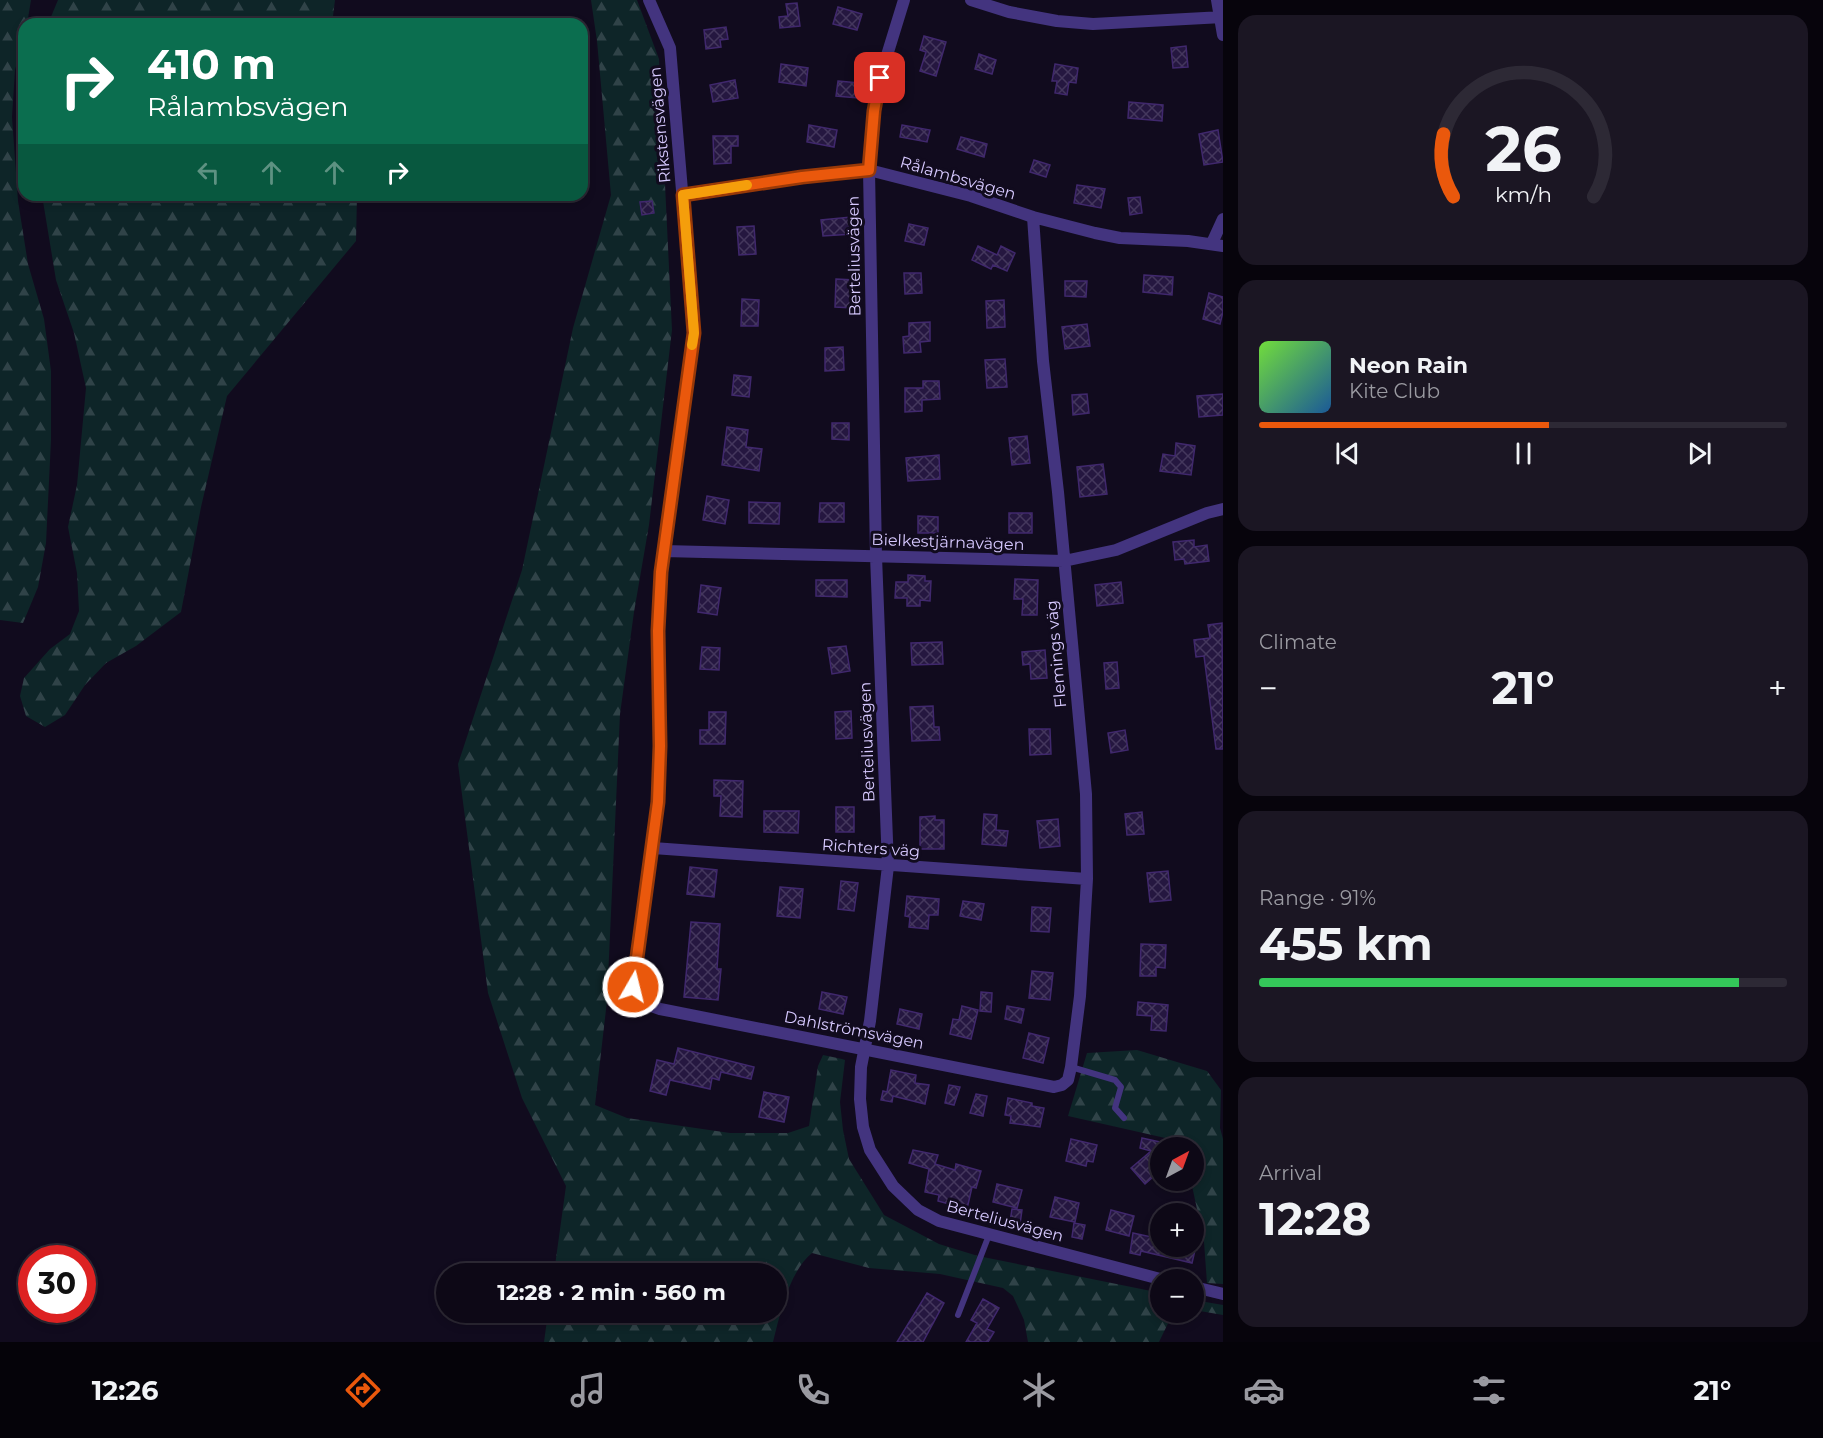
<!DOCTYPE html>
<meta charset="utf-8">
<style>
:root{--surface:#0d0816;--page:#1b1623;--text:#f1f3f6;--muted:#9a9aa1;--line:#2d2935;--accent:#ea580c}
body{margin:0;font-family:Montserrat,sans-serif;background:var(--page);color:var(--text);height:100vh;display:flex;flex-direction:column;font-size:22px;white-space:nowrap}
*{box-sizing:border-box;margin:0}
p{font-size:20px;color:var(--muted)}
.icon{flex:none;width:33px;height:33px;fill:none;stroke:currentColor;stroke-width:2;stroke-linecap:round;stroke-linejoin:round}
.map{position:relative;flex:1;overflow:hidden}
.drawer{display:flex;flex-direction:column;gap:15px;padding:15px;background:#07040c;width:600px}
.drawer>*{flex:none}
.banner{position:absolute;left:18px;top:18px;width:570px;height:183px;border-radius:18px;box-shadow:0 3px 9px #0003,0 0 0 2px var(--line);background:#0b6e4f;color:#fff;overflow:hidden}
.needle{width:39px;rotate:41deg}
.buttons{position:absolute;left:1150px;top:1137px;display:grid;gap:12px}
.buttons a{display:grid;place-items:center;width:54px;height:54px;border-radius:50%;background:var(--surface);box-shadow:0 3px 9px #0003,0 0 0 2px var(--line);font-size:30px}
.speed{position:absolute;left:18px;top:1245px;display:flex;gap:12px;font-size:30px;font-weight:700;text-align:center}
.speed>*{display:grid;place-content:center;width:78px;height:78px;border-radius:50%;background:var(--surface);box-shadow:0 3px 9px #0003,0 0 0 2px var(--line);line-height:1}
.speed .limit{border:9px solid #d22;background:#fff;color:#111}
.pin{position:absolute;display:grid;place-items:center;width:51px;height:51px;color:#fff;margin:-26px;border-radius:12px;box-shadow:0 3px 9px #0006}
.me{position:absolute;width:66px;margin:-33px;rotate:8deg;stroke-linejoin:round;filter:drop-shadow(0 0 4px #0008)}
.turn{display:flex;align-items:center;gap:21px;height:126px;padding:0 30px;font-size:27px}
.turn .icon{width:78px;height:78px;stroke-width:2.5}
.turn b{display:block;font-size:42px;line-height:51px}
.lanes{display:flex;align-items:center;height:57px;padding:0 30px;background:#0003;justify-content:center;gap:30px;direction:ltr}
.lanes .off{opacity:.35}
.big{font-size:45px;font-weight:700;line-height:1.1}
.drawer .widget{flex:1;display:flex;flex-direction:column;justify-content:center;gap:9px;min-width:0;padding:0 21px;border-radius:18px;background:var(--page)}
.drawer .dial{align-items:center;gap:0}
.dial svg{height:156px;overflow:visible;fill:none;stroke:var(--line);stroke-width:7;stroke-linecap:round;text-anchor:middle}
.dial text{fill:var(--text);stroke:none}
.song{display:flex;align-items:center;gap:18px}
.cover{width:72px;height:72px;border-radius:9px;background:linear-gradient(135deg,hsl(100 70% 55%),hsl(210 70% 35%))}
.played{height:6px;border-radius:3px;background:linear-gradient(90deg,var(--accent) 55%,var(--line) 55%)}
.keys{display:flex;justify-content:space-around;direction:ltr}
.heat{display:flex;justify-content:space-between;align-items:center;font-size:33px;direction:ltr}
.charge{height:9px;border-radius:4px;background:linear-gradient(90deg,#34c759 91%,var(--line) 0)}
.trip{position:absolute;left:436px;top:1263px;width:351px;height:60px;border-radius:30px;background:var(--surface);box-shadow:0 3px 9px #0003,0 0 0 2px var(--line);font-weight:700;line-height:60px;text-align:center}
.tabs{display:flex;height:96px;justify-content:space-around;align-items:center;background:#050309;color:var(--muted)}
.tabs .icon{width:42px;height:42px}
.tabs .current{color:var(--accent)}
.tabs b{font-size:27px;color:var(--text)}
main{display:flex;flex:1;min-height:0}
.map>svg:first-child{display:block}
.forest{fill:url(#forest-firs)}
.building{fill:url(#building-cross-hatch);stroke:#40286d;stroke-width:1.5}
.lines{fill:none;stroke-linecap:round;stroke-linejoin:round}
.lane{stroke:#43347f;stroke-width:6}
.street{stroke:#43347f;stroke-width:12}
.route-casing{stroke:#983908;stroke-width:15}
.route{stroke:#ea580c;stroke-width:10}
.slow{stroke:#f59e0b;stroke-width:10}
.labels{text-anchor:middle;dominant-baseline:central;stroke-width:6;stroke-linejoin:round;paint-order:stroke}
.street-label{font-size:16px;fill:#d7c9ff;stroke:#110b1e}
</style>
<main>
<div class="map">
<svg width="1223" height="1342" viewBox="0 0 1223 1342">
<defs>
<pattern id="forest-firs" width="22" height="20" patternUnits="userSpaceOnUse" patternTransform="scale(1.5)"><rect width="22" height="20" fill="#0e2528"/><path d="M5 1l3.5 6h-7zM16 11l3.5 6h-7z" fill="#304348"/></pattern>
<pattern id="building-cross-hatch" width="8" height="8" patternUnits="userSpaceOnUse" patternTransform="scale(1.5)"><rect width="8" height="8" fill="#251740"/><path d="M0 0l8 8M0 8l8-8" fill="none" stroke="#44375d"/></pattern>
</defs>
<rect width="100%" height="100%" fill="#110b1e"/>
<path class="forest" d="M0,0H31L27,24H24V35L15,70L12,117L18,201L28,264L44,319L51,371V440L46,543L38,587L23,623L0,620Z
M58,0H335L332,24H48Z
M591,0H637L659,59L672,330L649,525L634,612L620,714L607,1001L595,1105L627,1118L730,1133H788L809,1126L818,1066L823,1055L842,1059L845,1060L840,1102L843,1130L849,1159L884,1215L939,1244L978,1256L1161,1293V1312L1173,1313L1159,1342H1028L1024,1320L1013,1296L1003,1288L940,1274L869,1268L812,1253C789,1272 780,1314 773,1342H544L548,1313L777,1312V1274L554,1273L566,1186L522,1098L488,993L458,764L522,570L573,328L611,195L597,41Z
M42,195H357L356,241L227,396L201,507L181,612L136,646L106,663L85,685L65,715L45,727L26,716L20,696L24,678L50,649L70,634L79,611L77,573L68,527L77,485L86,388L74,333L56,280Z
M1137,1050L1207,1071L1221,1090L1220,1128L1223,1139V1284L1207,1283L1204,1242L1191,1181L1194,1180V1148L1184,1147L1183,1142L1068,1116L1087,1053Z
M1194,1300L1223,1305V1315L1194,1310Z"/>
<path class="building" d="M797,3L800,26L780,28L779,17L788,16L786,4Z
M838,7L862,14L857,30L833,24Z
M726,27L728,39L720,40L721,47L706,49L704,30Z
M924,36L946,42L936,76L920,71L926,52L920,50Z
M1186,46L1188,67L1173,68L1171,48Z
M979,54L996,60L992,74L975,69Z
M781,64L808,68L806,86L779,82Z
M1055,64L1078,68L1076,83L1069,82L1067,95L1055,93L1057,81H1052Z
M735,80L738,98L713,102L710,85Z
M838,81L859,83L858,98L836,96Z
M1129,102L1163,105L1162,121L1128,118Z
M809,125L837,130L834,147L807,142Z
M902,125L930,130L927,142L900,137Z
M1218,130L1223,162L1204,165L1199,134Z
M713,136H738V146H731V163L714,164Z
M961,137L987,144L984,157L957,149Z
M1034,160L1050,165L1046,177L1030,172Z
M1077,185L1105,189L1101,208L1074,203Z
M1140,197L1142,213L1130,215L1128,198Z
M652,201L654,213L642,215L640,202Z
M851,217L853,234L823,236L821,220Z
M909,224L928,228L924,245L905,241Z
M754,226L756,254L739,255L737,227Z
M978,246L997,255L1001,246L1015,253L1007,271L993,265L991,269L972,260Z
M904,273H921L922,293L905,294Z
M1144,275L1173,277L1172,295L1143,292Z
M836,279L855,280L853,308L835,307Z
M1065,281H1087L1086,297L1065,296Z
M1209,293L1223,297V312L1220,324L1203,319Z
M742,299L759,300L758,326H741Z
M1004,300L1005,327L987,328L986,301Z
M930,322V341L920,342L921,352L904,353L903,337L909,336V323Z
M1087,324L1090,346L1065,349L1062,327Z
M843,347L844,370L825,371V348Z
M1005,359L1007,387L987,388L985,360Z
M734,375L751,377L749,397L732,395Z
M923,381H939L940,399L922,400V411L905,412V388H923Z
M1087,394L1089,413L1073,415L1072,395Z
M1223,394V415L1199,417L1197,396Z
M832,423H849V440L832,439Z
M727,427L748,430L746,447L762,449L759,471L722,465Z
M1027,436L1030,463L1012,465L1009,438Z
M1176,443L1195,446L1191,475L1160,471L1163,454L1175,456Z
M939,455L940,479L908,481L906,458Z
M1103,464L1107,494L1080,497L1077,467Z
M707,496L729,500L725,524L703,520Z
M749,502L780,503L779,524L749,523Z
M820,503H844V522H819Z
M1009,513H1032V533H1009Z
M918,516L938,517V533H918Z
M1194,540V547L1207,545L1209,561L1185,564L1184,559L1175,560L1173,542Z
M908,575L925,576V581H931L930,601L920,600V606H907V598H895L896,582H908Z
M1015,579L1038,580L1037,615H1022L1023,599H1014Z
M816,580H847V597L816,596Z
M1121,582L1123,603L1097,606L1095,585Z
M701,585L721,588L717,615L698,612Z
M1222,623L1223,749H1216L1204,656L1196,657L1194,640L1210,638L1208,625Z
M942,642L943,664L912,665L911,643Z
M846,646L850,671L832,674L828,648Z
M702,647L720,648L719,670L700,669Z
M1045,650L1047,678L1031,679L1030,664L1023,665L1022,652Z
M1117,662L1119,688L1106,689L1104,663Z
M933,706L934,727H939L940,740L912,741L910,707Z
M851,711L852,738L836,739L835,712Z
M709,712H726L725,744H700V730H709Z
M1029,729H1050L1051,754L1030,755Z
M1125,730L1128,750L1111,753L1108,733Z
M714,780L743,781L742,817L720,816L721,796H714Z
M836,807H854V832H836Z
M764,811H799L798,833L764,832Z
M1142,812L1144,834L1127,835L1125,814Z
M984,814L997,815L996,830L1008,831L1006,846L982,844Z
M935,816V820H944V849H920V817Z
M1058,819L1060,846L1040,848L1037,821Z
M690,867L717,870L714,897L687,894Z
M1168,871L1171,900L1150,902L1147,873Z
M841,881L858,883L854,911L838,909Z
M780,887L803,889L800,918L777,916Z
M907,896L939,899L938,915H929L928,929L909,927L910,917L905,916Z
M963,901L984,904L981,920L960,916Z
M1032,907L1051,908L1049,932L1031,931Z
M691,922L720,924L717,969H721L718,1000L684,997Z
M1141,944L1166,945L1165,968L1156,967V976H1140Z
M1032,971L1053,973L1050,1000L1029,998Z
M822,992L847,997L843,1014L819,1009Z
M981,992L992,993L991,1012L980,1011Z
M1138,1002L1168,1005L1166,1031L1151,1030L1152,1016L1137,1015Z
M962,1006L978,1010L971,1039L950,1034L953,1019L959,1020Z
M1007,1006L1024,1009L1021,1023L1005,1019Z
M900,1009L922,1014L919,1029L897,1024Z
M1029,1033L1049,1038L1043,1063L1023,1058Z
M678,1048L754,1067L751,1079L721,1072L719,1080L712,1078L710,1089L670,1080L666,1095L650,1091L657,1060L674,1064Z
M891,1070L916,1075L915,1083L929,1085L925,1104L893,1096L892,1102L881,1100L883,1091L887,1092Z
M949,1085L960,1087L954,1105L945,1103Z
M764,1092L789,1097L784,1122L759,1117Z
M976,1094L987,1096L983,1116L970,1113Z
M1008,1098L1032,1103V1106L1044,1108L1040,1127L1010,1123L1011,1116L1005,1115Z
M1142,1138L1160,1142L1162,1141L1156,1164L1161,1170L1145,1184L1131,1168L1151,1151L1140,1148Z
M1071,1139L1097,1145L1093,1162L1087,1161L1086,1166L1066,1161Z
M913,1150L938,1155L935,1164L955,1170L956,1164L981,1171L976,1188L972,1187L967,1209L938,1201L939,1195L925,1192L929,1169L909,1163Z
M997,1184L1022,1190L1017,1208L993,1202Z
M1055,1197L1079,1203L1075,1222L1050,1217Z
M1012,1209L1022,1210L1020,1224L1010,1222Z
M1111,1210L1134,1216L1129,1236L1106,1230Z
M1074,1223L1085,1225L1082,1239L1072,1237Z
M1133,1233L1161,1239V1246H1196L1192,1263L1141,1251L1140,1255L1130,1253Z
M927,1293L944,1303L923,1342H897Z
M983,1299L999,1308L987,1329L994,1332L988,1342H966L977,1323L971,1320Z"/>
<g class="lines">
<path class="lane" d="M1071,1067L1115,1080L1121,1087L1115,1108L1124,1118
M958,1315L989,1235"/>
<path class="street" d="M649,0L670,48L694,333L661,572L658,631L660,746L658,802L633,987L640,1002L660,1009L1054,1087L1062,1085L1068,1080L1071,1067L1080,996L1087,879L1086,794L1058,492L1043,361L1033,217
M904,0L880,78L874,111L869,170L876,556L888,866L870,1021L861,1067L860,1099L863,1127L870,1150L893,1186L918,1210L939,1221L1164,1280
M971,0L1009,12L1057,21L1093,24L1223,17
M1217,0L1223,35
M683,195L802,177L869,170L971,196L1033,217L1095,233L1120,238L1188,241L1223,246
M1212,243L1223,219
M664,551L1064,561L1116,550L1207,513L1223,509
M653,848L1087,879
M1194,1287L1223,1294"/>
</g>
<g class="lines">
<defs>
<path id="route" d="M633,987L658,802L660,746L658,631L661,572L694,333L683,195L802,177L869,170L874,111L880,78"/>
</defs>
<use href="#route" class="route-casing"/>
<use href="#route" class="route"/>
<path class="slow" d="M692,345L694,333L683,195L747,185"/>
</g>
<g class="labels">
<g class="street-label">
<text transform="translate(660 125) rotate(-95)">Rikstensvägen</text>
<text transform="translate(958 178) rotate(16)">Rålambsvägen</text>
<text transform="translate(854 256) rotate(-91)">Berteliusvägen</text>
<text transform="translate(948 542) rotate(2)">Bielkestjärnavägen</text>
<text transform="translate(1056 654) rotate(-95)">Flemings väg</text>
<text transform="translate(867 742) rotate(-92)">Berteliusvägen</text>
<text transform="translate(871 848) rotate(4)">Richters väg</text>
<text transform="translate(854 1030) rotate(11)">Dahlströmsvägen</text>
<text transform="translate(1005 1221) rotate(15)">Berteliusvägen</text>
</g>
</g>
</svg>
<div class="buttons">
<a><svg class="needle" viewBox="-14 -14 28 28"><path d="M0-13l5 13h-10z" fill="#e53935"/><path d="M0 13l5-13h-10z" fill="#9a9aa1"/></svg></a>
<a>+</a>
<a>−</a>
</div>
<div class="speed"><div class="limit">30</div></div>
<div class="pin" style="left:880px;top:78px;background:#d93025"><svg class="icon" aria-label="arrive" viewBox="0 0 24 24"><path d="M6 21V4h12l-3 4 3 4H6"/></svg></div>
<svg class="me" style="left:633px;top:987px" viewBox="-20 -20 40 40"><circle r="17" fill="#ea580c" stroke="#fff" stroke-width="3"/><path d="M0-11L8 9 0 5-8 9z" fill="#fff"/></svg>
<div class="trip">12:28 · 2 min · 560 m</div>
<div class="banner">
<div class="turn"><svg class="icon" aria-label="right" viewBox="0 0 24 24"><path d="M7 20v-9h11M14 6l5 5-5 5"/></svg><div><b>410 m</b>Rålambsvägen</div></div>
<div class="lanes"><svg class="icon off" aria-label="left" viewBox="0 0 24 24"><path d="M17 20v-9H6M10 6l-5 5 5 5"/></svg><svg class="icon off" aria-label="ahead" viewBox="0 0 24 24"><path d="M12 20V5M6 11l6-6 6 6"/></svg><svg class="icon off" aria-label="ahead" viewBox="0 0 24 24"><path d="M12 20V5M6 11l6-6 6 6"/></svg><svg class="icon" aria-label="right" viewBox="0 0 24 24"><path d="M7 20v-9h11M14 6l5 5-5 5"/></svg></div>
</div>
</div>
<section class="drawer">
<div class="widget dial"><svg viewBox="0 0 100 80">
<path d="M14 69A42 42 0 1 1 86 69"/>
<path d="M14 69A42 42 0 0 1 9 37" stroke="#ea580c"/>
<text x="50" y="56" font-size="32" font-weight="700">26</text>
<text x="50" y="72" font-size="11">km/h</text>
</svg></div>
<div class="widget">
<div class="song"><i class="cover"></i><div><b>Neon Rain</b><p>Kite Club</p></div></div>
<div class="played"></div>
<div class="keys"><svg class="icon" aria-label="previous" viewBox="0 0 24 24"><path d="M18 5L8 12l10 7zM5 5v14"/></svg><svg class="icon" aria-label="pause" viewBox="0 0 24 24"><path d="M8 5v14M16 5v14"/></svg><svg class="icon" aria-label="next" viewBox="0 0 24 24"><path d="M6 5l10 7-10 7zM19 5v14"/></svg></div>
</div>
<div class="widget"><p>Climate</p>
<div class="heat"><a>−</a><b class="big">21°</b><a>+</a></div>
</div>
<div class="widget"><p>Range · 91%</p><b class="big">455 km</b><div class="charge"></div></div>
<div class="widget"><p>Arrival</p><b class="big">12:28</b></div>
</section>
</main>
<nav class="tabs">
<b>12:26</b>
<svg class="icon current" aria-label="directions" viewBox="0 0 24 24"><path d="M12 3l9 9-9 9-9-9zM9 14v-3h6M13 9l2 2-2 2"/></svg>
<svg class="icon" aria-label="music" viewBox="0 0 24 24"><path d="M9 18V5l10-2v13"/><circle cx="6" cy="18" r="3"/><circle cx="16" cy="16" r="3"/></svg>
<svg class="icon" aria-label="phone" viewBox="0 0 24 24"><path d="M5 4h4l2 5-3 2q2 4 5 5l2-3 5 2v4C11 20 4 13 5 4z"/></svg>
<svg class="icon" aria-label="climate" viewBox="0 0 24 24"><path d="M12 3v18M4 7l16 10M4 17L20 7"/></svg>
<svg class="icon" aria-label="car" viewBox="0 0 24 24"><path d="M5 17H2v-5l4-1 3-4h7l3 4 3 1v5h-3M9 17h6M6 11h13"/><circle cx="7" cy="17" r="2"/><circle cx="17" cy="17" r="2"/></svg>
<svg class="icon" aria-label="filters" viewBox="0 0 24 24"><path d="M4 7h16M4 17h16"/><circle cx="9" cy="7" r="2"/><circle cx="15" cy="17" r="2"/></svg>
<b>21°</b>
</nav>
